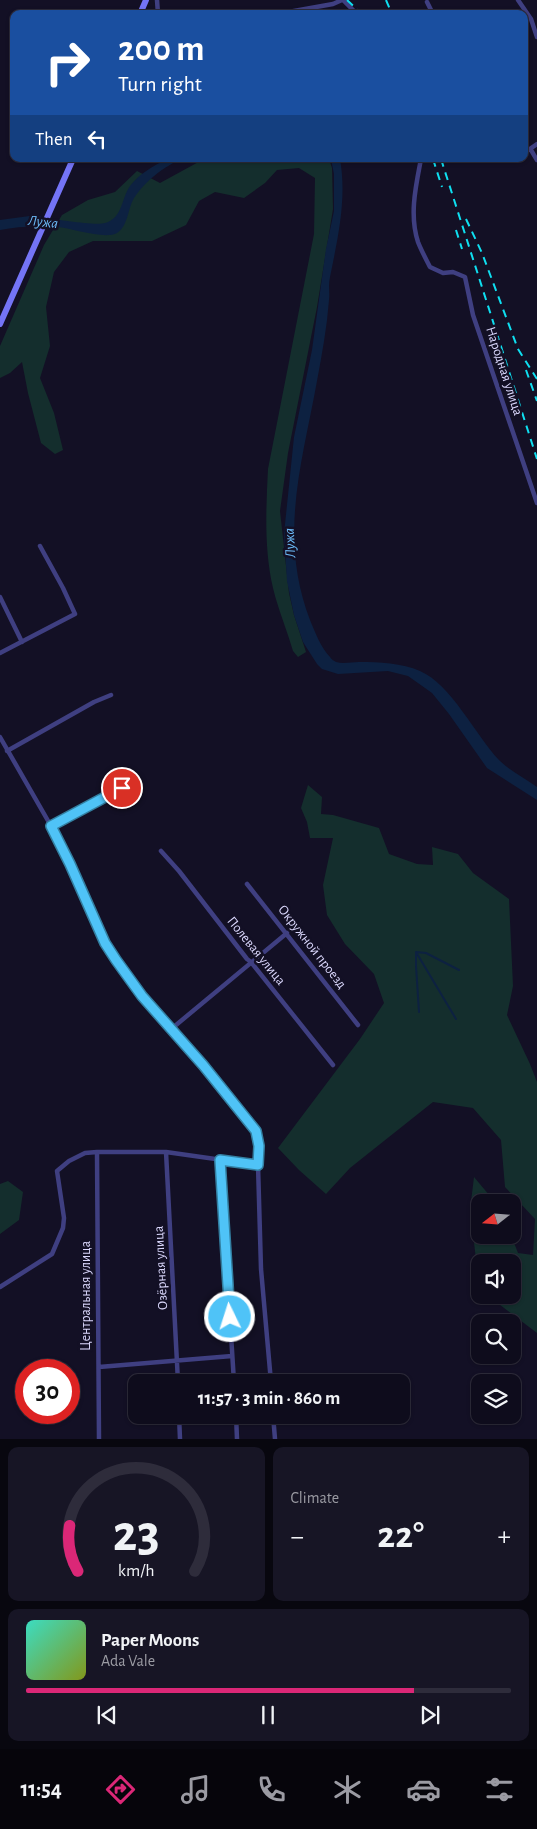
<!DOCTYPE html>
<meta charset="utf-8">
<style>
:root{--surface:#0e0c1c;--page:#171525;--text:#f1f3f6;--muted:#9b9ba3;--line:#2e2c3b;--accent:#db2777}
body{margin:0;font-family:"Alegreya Sans",sans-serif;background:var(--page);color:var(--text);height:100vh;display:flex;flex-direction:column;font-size:19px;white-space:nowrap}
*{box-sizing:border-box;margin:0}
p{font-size:16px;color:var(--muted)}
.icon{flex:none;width:28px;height:28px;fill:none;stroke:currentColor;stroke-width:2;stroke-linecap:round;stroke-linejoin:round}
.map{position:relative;height:1439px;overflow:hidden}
.sheet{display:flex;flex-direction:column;gap:8px;padding:8px;background:#08070f;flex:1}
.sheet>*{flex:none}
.banner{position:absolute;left:10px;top:10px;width:518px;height:152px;border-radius:10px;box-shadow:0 1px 4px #0004,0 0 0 1px var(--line);background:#1a4fa0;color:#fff;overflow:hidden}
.needle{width:32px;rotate:253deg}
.fabs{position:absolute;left:471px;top:1194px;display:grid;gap:10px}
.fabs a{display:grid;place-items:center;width:50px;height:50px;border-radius:10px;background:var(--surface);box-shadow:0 1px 4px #0004,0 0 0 1px var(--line);font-size:25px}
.speed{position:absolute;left:15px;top:1359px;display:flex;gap:10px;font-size:25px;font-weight:700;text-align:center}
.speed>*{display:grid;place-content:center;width:65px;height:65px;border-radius:50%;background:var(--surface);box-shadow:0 1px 4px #0004,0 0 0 1px var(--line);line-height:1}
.speed .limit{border:8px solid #d22;background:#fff;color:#111}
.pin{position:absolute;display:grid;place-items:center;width:42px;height:42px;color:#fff;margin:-21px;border:2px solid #fff;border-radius:50%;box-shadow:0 1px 5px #0007}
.me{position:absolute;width:55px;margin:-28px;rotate:356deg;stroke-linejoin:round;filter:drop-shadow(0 0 4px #0008)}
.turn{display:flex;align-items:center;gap:18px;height:105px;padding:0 25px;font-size:22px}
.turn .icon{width:65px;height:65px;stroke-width:2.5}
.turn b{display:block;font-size:35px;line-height:42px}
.then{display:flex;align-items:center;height:48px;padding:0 25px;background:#0003;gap:10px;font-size:19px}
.big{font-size:38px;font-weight:700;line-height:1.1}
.sheet .card{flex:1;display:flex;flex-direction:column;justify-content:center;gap:8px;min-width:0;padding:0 18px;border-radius:10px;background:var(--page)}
.sheet .dial{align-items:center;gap:0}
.dial svg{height:130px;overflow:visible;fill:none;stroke:var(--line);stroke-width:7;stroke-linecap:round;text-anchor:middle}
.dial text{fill:var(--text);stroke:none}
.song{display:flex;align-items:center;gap:15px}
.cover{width:60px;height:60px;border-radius:8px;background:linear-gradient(135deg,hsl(170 70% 55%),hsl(70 70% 35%))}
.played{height:5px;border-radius:2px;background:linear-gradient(90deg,var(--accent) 80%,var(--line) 80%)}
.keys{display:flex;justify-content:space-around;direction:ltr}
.heat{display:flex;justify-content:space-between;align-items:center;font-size:28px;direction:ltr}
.sheet .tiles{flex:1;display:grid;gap:8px;grid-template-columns:1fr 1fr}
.card:last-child{grid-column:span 2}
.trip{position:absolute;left:128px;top:1374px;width:282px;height:50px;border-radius:10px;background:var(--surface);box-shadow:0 1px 4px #0004,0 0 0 1px var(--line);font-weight:700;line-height:50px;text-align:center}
.menu{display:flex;height:80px;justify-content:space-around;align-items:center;background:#06050b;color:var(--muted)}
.menu .icon{width:35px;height:35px}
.menu .active{color:var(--accent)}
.menu b{font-size:22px;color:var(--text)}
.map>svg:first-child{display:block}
.green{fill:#142e2d}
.water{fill:#0d2141}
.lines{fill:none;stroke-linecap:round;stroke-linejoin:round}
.stream{stroke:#0d2141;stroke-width:2}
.street{stroke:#3f3f81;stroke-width:4.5}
.secondary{stroke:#7474f6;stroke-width:6}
.rail{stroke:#0fdff0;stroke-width:2;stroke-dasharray:8 6;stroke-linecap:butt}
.route-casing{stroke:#337fa1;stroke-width:12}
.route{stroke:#4fc3f7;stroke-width:9}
.labels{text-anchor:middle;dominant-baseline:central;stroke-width:5;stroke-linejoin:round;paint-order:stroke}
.street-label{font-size:14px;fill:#dad7fc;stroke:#131025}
.water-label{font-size:15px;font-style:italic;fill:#6bb9f6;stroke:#131025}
</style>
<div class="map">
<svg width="537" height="1439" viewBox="0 0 537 1439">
<rect width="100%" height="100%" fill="#131025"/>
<path class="green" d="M204,159H329L332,168L333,209L317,307L288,453L280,511L289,593L294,615L306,652L298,657L293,651C287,630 278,609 273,588C264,549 266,508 268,469L314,234L315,178L299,168L277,170L265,183L244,198L215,192L199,201L186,225L152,241H93L69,252L54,272L46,307L50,346L40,378L54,413L63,450L55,454L41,443L28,393L22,362L10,373L0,378V346L44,245L62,215L88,200L115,192L137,171L160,183Z
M308,785L322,797L321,814L333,815L379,828L389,854L417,864L433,865L432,847L458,854L473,873L509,899L513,986L507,1015L530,1064L537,1082V1333L491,1298L490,1295H512V1262H480V1270L476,1259L470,1210L474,1177L495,1202H480V1235H511L518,1253L533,1255L535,1219L505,1187L501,1140L473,1108L433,1102L350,1168L326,1194L299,1170L278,1148L360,1039L384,1003L374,974L345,944L327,915L323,885L333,838H310L307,822L301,808Z
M8,1181L23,1192L19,1220L0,1234V1184Z"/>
<path class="water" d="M167,159H183C166,164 140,185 132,202C128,211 127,227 117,233C105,240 72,228 57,227C38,226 18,226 0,230V220L37,215L44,218C57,219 95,226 105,223C123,218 121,199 130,186C139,174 153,166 167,159Z
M331,159H340C347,199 338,237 330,277C328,285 330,293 329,300C327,327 322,354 317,381C302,464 278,536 310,620C315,632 321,648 330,657C331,659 334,661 336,662C343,664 352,662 359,662C379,662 402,663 420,671C451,684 476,736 499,760C510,771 525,778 537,787V800L487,768L449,714L432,693L425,688L408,676L388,671L338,674L322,669L317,664L303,642L294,615L287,581L284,534L294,437L312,350L326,249L334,211V174Z"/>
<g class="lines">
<path class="stream" d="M416,952V966L419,1012
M456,1019L416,952L426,953L459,970"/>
<path class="street" d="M157,0L158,14
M343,0L357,14
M518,0L531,19L537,37
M427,2L433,14
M277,14L333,4L342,0
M531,150L537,160
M524,153L537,144
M421,159C416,185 409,215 418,242C421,250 426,259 430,267L443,273L453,272L465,277L473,315L537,503
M0,597L22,642
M0,653L75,614L63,588L40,546
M0,737L51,826L70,864L105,943L116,960L142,996L170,1030L191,1051L256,1131L259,1146L258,1165L261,1269L271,1382
M7,751L94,702L111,695
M51,826L122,788
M161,851L179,871L247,959L251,962L333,1065
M247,884L358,1025
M170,1030L287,933
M97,1152L99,1439
M166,1152L178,1382
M220,1160L234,1382
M0,1287L52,1254L63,1228L64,1218L57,1171L69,1161L85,1153L97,1152H166L258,1165
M99,1367L232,1356
M179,1415L180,1439
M236,1415L237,1439
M273,1415L275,1439"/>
<path class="secondary" d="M140,14L146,0
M0,324L73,159"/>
<path class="rail" d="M347,0L362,14
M386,0L392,14
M433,159L442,187
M441,159L537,459
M466,219L482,253L518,349L537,379
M456,230L462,249
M526,370L537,401"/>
</g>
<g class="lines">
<defs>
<path id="route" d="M122,788L51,826L70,864L105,943L116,960L142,996L203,1065L256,1131L259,1146L258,1165L220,1160L230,1317"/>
</defs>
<use href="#route" class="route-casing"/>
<use href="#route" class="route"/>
</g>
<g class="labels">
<g class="street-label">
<text transform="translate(504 371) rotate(72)">Народная улица</text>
<text transform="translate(312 947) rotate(52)">Окружной проезд</text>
<text transform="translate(256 951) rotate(51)">Полевая улица</text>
<text transform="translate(161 1268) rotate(-93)">Озёрная улица</text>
<text transform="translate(86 1296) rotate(-90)">Центральная улица</text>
</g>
<g class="water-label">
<text transform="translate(43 222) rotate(7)">Лужа</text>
<text transform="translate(290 543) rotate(-93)">Лужа</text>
</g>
</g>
</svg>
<div class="fabs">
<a><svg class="needle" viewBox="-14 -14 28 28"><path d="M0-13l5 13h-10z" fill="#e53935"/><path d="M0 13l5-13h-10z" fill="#9b9ba3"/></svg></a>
<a><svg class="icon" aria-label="sound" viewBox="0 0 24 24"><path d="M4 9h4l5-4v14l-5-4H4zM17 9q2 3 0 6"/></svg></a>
<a><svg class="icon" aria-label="search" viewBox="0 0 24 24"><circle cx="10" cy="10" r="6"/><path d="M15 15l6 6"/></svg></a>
<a><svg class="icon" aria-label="layers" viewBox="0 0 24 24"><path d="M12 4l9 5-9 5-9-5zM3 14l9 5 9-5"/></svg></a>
</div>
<div class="speed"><div class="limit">30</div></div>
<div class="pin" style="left:122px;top:788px;background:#d93025"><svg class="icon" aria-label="arrive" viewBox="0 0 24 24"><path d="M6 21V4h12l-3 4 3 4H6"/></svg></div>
<svg class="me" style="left:230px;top:1317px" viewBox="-20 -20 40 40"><circle r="17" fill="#4fc3f7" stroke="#fff" stroke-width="3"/><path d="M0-11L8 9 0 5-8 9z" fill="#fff"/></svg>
<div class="trip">11:57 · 3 min · 860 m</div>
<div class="banner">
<div class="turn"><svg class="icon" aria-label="right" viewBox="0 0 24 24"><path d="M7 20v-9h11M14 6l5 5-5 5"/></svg><div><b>200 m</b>Turn right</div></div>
<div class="then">Then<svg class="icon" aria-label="left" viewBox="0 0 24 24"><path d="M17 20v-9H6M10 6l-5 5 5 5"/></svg></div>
</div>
</div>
<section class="sheet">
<div class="tiles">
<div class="card dial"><svg viewBox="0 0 100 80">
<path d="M14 69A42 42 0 1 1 86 69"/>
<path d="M14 69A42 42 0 0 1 9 41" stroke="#db2777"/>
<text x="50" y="56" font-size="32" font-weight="700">23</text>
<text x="50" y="72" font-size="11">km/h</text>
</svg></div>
<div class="card"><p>Climate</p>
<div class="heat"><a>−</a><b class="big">22°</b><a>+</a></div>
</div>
<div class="card">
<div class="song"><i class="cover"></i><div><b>Paper Moons</b><p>Ada Vale</p></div></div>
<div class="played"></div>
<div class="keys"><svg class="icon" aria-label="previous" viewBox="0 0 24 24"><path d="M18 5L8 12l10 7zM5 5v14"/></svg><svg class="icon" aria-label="pause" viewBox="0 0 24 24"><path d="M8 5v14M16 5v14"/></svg><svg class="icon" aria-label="next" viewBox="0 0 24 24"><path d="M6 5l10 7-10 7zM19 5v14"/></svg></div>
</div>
</div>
</section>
<nav class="menu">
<b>11:54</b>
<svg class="icon active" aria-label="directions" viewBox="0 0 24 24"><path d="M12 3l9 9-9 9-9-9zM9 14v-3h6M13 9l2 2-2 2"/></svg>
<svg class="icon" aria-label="music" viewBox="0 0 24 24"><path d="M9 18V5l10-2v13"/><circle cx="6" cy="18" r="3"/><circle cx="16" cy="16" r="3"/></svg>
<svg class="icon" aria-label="phone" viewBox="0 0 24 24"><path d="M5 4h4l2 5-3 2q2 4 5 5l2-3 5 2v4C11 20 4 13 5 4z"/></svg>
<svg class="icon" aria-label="climate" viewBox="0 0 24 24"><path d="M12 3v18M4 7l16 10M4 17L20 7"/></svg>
<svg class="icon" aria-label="car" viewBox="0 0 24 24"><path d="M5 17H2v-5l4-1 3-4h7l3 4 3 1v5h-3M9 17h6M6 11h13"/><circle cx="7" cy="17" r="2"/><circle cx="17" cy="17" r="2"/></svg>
<svg class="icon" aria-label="filters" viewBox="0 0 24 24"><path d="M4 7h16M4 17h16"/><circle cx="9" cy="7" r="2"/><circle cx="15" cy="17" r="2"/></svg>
</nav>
